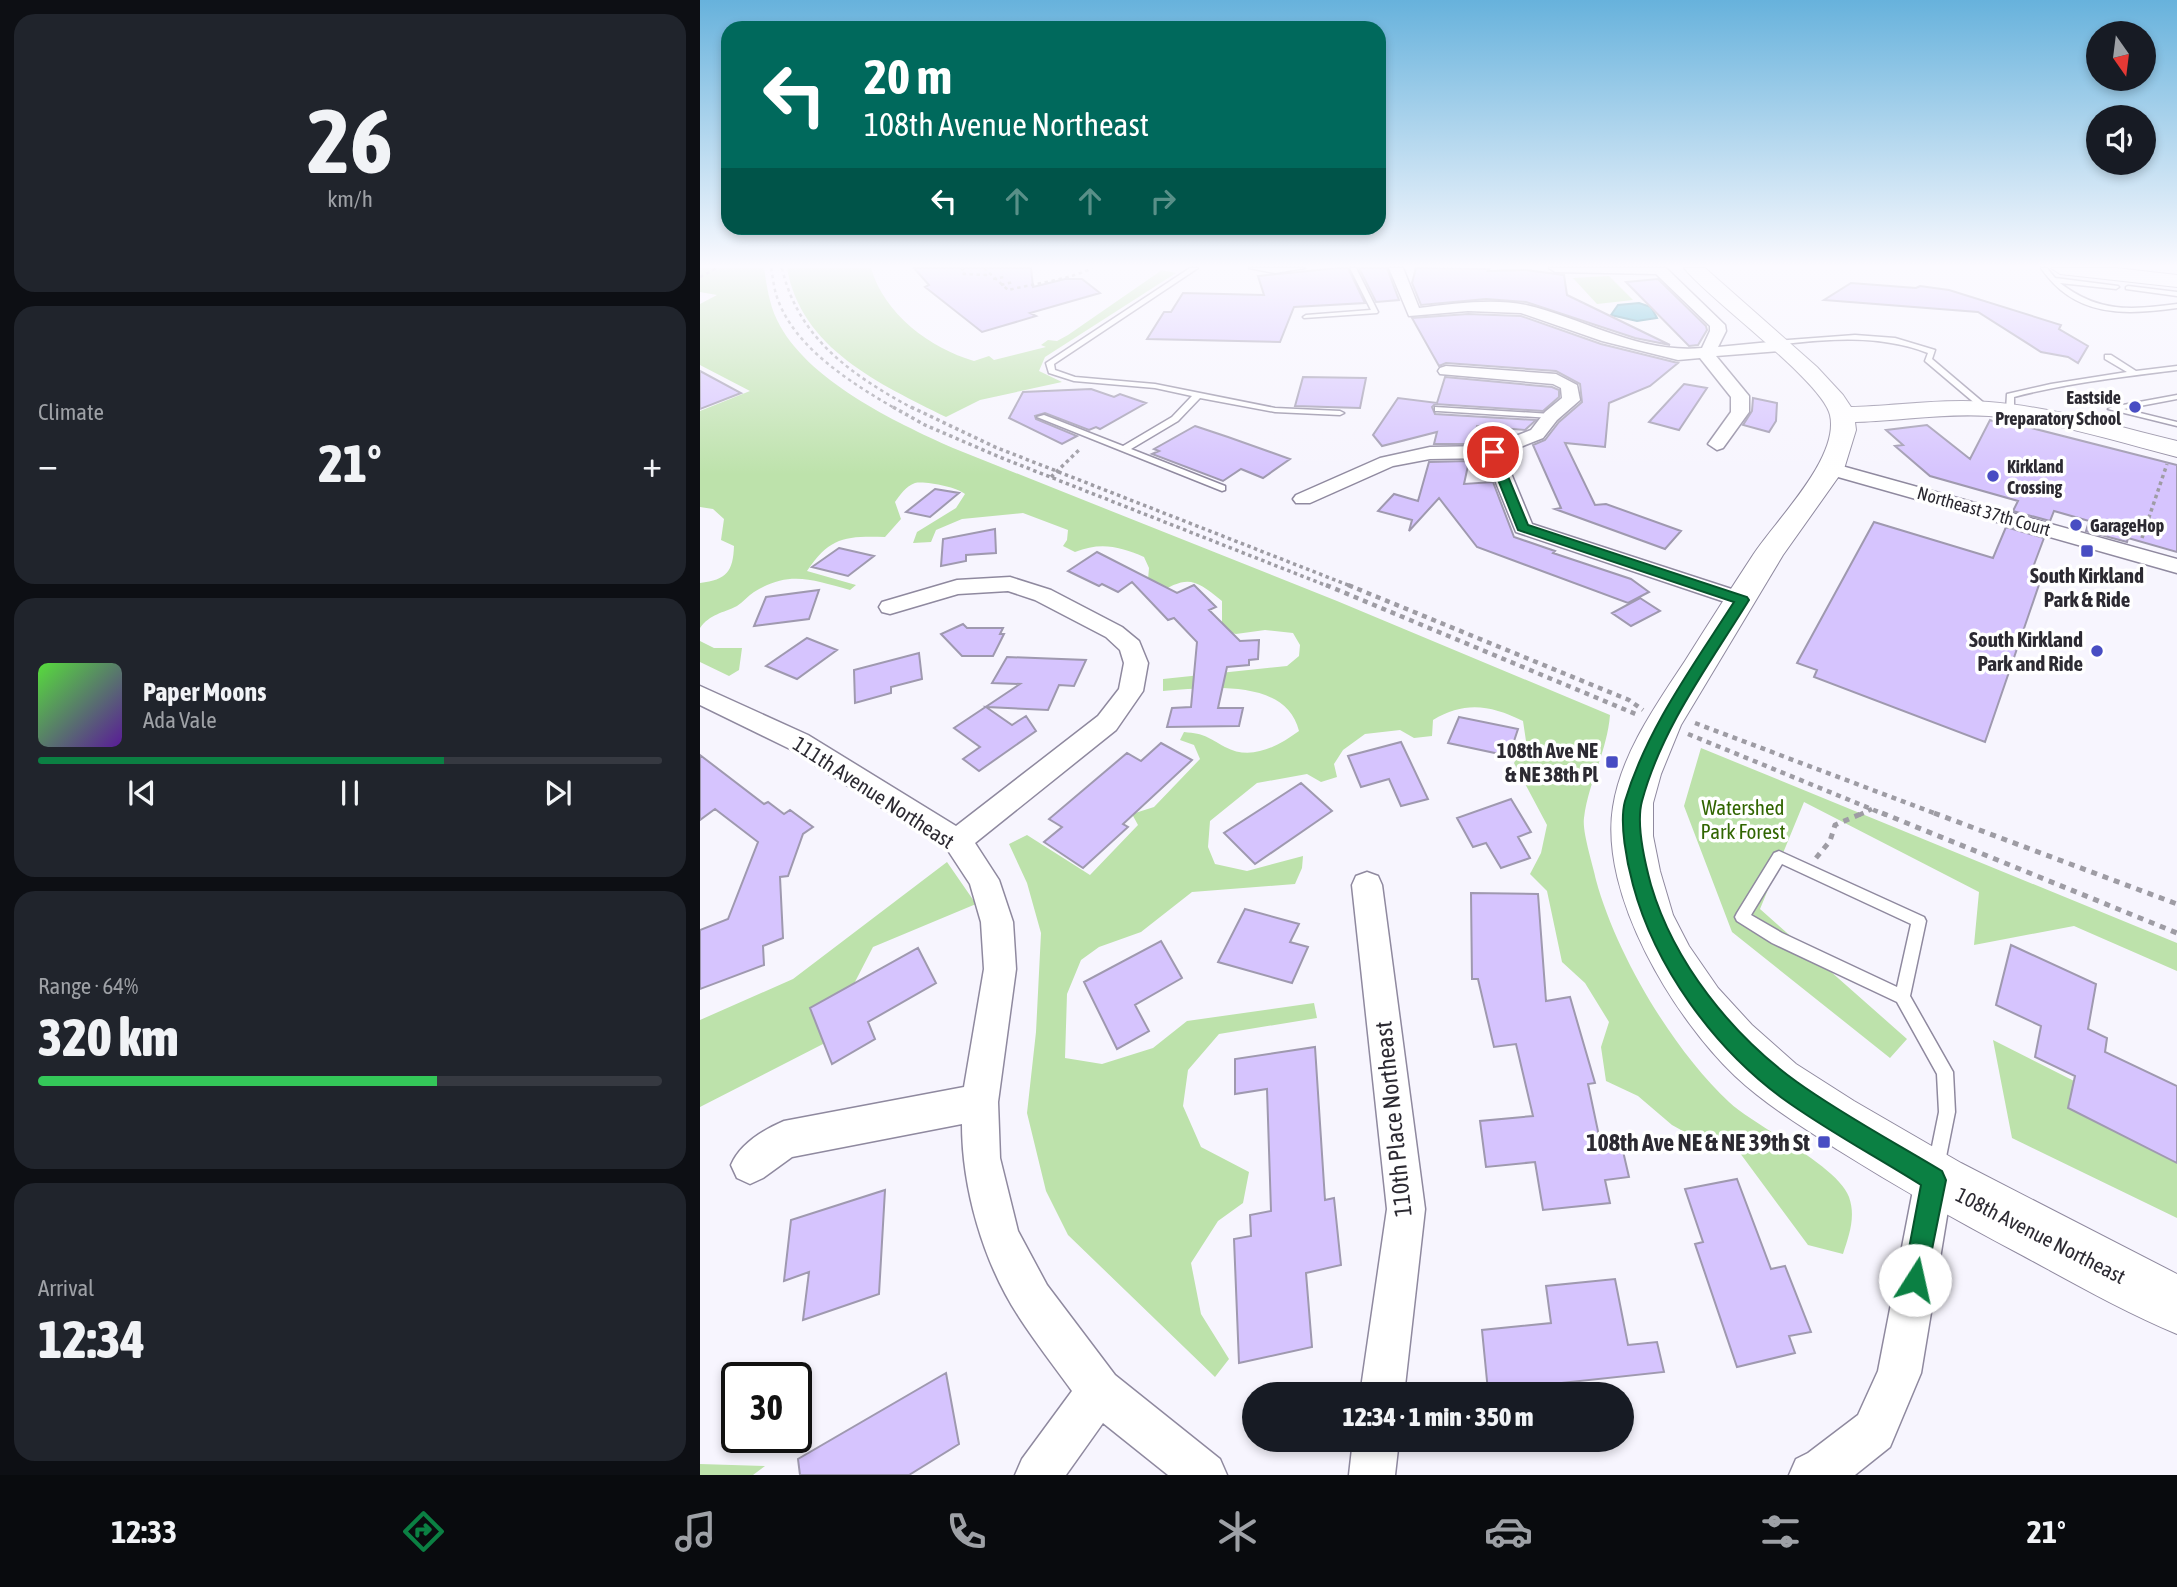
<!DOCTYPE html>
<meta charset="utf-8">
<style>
:root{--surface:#171b24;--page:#20242c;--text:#f1f3f6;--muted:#9ea1a6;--line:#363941;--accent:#0b8043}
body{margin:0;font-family:"Asap Condensed",sans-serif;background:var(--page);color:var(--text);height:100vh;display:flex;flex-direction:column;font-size:26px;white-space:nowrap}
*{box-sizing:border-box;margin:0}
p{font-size:23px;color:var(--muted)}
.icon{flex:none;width:38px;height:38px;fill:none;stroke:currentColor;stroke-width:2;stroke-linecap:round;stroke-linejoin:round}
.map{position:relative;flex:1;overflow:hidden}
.panel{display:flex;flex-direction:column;gap:14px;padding:14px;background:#0d0f14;width:700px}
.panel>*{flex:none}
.guide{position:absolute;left:21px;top:21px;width:665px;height:214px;border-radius:21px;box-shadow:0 4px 10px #0003;background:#00695c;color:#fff;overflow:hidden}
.needle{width:46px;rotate:166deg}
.fabs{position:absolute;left:1386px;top:21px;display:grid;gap:14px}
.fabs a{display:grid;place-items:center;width:70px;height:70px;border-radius:50%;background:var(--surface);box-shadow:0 4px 10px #0003;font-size:35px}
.speed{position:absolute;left:21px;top:1362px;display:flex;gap:14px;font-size:35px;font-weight:700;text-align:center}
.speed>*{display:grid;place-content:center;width:91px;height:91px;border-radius:50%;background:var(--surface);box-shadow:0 4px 10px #0003;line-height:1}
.speed .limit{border:4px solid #111;border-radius:10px;background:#fff;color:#111}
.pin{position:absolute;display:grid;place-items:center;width:60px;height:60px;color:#fff;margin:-30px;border:4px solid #fff;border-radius:50%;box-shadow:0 2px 7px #0007}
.me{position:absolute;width:77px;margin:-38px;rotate:10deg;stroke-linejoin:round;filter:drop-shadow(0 0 5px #0008)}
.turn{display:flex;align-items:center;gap:24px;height:147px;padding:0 28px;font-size:32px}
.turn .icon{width:91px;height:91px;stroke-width:2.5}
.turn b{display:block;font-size:49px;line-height:60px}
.lanes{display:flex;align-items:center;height:66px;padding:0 28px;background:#0003;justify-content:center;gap:35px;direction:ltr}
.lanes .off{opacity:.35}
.big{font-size:52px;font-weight:800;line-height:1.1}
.panel .card{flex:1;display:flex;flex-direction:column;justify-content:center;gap:10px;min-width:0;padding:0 24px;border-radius:21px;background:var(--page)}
.panel .dial{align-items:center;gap:0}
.dial b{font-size:91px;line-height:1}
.song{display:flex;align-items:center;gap:21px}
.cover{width:84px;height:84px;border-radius:10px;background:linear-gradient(135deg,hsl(110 70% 55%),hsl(270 70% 35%))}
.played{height:7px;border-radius:4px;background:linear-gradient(90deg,var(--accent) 65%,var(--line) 65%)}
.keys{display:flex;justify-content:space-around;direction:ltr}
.heat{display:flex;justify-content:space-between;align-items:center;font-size:38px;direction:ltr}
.charge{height:10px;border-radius:5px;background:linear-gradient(90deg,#34c759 64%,var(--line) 0)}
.trip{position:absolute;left:542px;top:1382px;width:392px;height:70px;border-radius:35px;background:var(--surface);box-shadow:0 4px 10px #0003;font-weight:800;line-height:70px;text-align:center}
.dock{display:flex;height:112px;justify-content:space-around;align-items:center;background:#090b0e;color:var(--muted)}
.dock .icon{width:49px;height:49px}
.dock .on{color:var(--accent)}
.dock b{font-size:32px;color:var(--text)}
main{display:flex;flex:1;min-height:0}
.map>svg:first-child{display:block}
.green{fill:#bde2ab}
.water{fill:#46b0cb;stroke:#3e889d;stroke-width:2}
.building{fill:#d6c4fe;stroke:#9f99af;stroke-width:2}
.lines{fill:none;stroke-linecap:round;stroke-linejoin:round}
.lane-casing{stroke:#8f899f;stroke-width:3}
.street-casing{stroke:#8f899f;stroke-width:3}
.secondary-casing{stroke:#8f899f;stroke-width:2}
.path-far3{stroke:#9e9ca4;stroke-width:2.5;stroke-dasharray:3.5 3.5;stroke-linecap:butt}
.path-far2{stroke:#9e9ca4;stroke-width:3.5;stroke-dasharray:3.5 3.5;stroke-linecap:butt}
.path-far1{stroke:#9e9ca4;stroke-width:4.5;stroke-dasharray:5 5;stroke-linecap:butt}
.path{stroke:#9e9ca4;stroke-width:5;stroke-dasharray:6 6;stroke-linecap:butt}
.lane{fill:#fff;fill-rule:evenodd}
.street{fill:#fff;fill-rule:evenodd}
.secondary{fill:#fff;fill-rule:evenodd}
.route{fill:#0b8043;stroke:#07532c;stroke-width:2}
.poi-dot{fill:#484dc3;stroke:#fff;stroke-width:2.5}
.labels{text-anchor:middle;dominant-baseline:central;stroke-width:7;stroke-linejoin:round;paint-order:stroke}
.far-poi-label{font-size:18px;font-weight:bold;fill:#2c2a32;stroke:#fff;text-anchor:start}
.far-street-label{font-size:18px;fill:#2c2a32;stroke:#fff}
.poi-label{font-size:21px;font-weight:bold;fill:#2c2a32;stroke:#fff;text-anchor:end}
.street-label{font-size:21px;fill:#2c2a32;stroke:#fff}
.park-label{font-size:21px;fill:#316501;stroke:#fff}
.near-street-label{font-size:24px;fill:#2c2a32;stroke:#fff}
.near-poi-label{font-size:24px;font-weight:bold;fill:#2c2a32;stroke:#fff;text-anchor:end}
</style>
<main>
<section class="panel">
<div class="card dial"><b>26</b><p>km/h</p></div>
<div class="card"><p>Climate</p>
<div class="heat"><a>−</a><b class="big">21°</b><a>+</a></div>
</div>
<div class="card">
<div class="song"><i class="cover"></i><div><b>Paper Moons</b><p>Ada Vale</p></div></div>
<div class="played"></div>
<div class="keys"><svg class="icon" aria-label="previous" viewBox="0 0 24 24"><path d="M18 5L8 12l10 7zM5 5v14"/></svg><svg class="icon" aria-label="pause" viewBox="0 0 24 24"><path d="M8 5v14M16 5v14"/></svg><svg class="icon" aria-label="next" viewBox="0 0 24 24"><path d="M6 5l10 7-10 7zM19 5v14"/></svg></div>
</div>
<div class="card"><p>Range · 64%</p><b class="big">320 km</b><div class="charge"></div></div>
<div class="card"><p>Arrival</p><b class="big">12:34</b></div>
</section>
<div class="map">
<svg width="1477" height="1475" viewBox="0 0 1477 1475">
<rect width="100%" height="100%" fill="#f7f5fe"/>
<path class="green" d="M0,268H64C67,287 69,303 77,320C106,380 195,422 253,448L637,601L910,715C907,752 888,783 884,818C882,832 893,865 896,880C916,954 973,1050 1029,1102C1056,1127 1137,1165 1149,1197C1156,1217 1149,1235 1143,1254L1108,1245L1037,1149L999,1140L972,1125L938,1096L906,1081L901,1047L909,1022L885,983L862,962L847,891L830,874L841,853L847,825L814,763L826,741L823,721C790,705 765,701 733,720L732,736L714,738L700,730L665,734L643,750L634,764L637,777L621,782L607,774L557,783L510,821L508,847L515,864L547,871L603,856L602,868L595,884L492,892L441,932L399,947L381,960L367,994L365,1058L402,1064L453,1048L487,1021L614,1003L617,1018L519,1034L488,1070L483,1106L501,1147L549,1172L543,1203L518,1221L491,1263L501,1314L529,1359L515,1377L368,1235L346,1191L327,1113L336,1032L341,933L327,883L309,844L327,835L390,875L438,825L432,814L454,807L500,759L494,745L480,740L484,732C506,734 507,737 525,747C551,761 577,747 599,731C586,677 506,688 463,691V679L587,666L599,656L600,645L593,633L565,630L536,634L522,631V601C493,577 487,576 455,595L447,591L449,568L444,557C419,546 400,542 375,552L363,546L367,540L368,530L323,513L262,519L236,530L231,542L213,543L217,532L256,508L265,494C256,487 226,481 215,483C206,486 200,495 195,502L201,519L185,537C145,536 130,537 107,571L156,585L150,590C112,580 90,570 54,592C48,596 43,602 37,606C23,613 10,614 0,628V583C27,580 33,571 34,546L21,540L24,519L13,509L0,507V411L50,391L0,365V304L17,295L0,292Z
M87,268H171C184,314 230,348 274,361L289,356L294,360L346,347L341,345L348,340L357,341L368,335L462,270L476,273L345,357L339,371L362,382L280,400L246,417C180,384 101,349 87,268Z
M909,276L933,300L897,304L873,278Z
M0,641L14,648H42L39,670L29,676L0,662Z
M1001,748L1477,943V971L1374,926L1274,945L1279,892L1104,802L1060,909L1207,1039L1190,1058L1032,932L984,806Z
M247,862L276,904L173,947L123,1044L0,1107V1020L93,979Z
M1293,1040L1477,1133V1218L1312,1138Z
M0,1464L65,1466L53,1475H0Z"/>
<path class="water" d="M939,303L951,307L957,318L937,321L911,315L918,305Z"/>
<path class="building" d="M214,268H331L333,287L365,279H382L400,293L330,313L336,316L282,332L225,287L229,285Z
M638,268H648L665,303L594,307L580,342L447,339L464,312H471L483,293L564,295L558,276Z
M659,268H687L699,300L676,302Z
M716,268L789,269L788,271L826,270L864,275L867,295L970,345L935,338L826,302L786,299L721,305L712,283Z
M958,279L1006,326L1007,330L998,345L989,346L926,282Z
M1151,283L1216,288L1220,286L1249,290L1361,325L1359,329L1388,346L1378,363L1368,357L1341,352L1278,312L1124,300Z
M768,314L821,316L901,344L978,363L950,386L909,403L905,447L865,443L895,505L906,504L981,531L965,549L855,509L861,508L833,445L845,440L859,422L882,402L880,384L856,371L746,363L739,366L712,318Z
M0,371L41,393L0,409Z
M603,377L666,378L660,408L595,406Z
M745,377L852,387L859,390V397L843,411L735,404L732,407L735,414L836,420L825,430L777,426L773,444H734L737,432L682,446L673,435L698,398L737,403Z
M984,384L1007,388L979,430L949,422Z
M391,389L414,397L420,394L446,403L400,429L396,427L389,430L345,413L335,416L336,419L377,436L362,444L309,418L323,392Z
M1053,398L1077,403L1076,421L1069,432L1043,425L1052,411Z
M1290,420L1298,423L1300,420L1477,465V552L1428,538L1427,542L1386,531L1389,521L1354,511L1350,521L1313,511L1318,501L1230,476L1195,446L1203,445L1186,430L1227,425L1270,459Z
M495,426L528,437L590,459L563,478L541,469L523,481L452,454L459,451L454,449Z
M769,461L764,484L793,482L814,537L855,551L853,553L931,579L949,592L928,603L777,547L739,498L709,531L712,520L678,511L694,494L718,501L729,462Z
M235,489L259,493L230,517L206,512Z
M1174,522L1293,558L1306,527L1344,538L1332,570L1343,573L1285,742L1114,677L1117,670L1097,663Z
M295,529L296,553L266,555V561L241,566L243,539Z
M139,548L174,556L148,576L112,567Z
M397,552L477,593L494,585L516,607L509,610L540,641L559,640L558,659L549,660V665L527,667L518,708H543L539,726L467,727L472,708L491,707L497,642L474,618L468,620L432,582L418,592L402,584L399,586L368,571Z
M119,590L109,619L54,626L66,597Z
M940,598L960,611L931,626L912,613Z
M263,624L267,628H303L300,634H304L293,656H262L241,634Z
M107,638L137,650L97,679L66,666Z
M219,653L222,679L191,687V693L155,703L154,670Z
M307,657L386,660L374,686L359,685L348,710L286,707L312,725L326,716L336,731L279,771L263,759L280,747L254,728L320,684L292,683Z
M759,717L818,729L809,756L748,743Z
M701,742L728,799L701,806L689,779L661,787L648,756Z
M461,743L492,760L423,824L428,827L383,868L344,842L362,827L349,819L427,753L441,761Z
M0,755L64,804L68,802L84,814L90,810L113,827L103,834L88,876L80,877L83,938L63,946L64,965L0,989V930L28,919L58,842L15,809L0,820Z
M601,783L632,811L555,864L524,833Z
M811,799L831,832L818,837L830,858L801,868L786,843L773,847L757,818Z
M771,893L838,894L846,1001L870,997L895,1083L888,1084L899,1136L919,1134L929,1177L905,1180L910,1203L843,1210L835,1162L786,1167L780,1121L833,1116L816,1044L794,1047L778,979H772Z
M545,909L599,924L590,942L608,947L592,983L518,962Z
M461,941L482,978L435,1005L449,1031L417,1049L384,982Z
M1311,945L1396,984L1388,1029L1407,1038L1405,1052L1477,1086V1163L1368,1108L1375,1076L1335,1057L1341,1026L1296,1005Z
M218,948L236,983L168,1022L175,1039L132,1064L110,1008Z
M615,1047L625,1200L634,1198L641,1265L606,1273L612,1347L539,1363L534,1239L551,1236L550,1215L571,1211L567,1089L535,1094V1059Z
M1037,1179L1071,1269L1085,1266L1111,1332L1089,1336L1095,1353L1037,1367L995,1244L1003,1242L985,1189Z
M185,1190L179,1294L103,1320L109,1272L84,1281L91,1220Z
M915,1279L928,1345L957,1342L964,1372L788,1391L782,1330L851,1323L846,1286Z
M246,1373L259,1444L209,1475H100L98,1459Z"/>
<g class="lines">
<defs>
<path id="lane" d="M490,268H498L354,364L355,370L375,377L455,384L575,408L640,411L644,413L640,415L575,412L500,398L478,421L431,449L525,486V490L522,491L337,417L344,415L423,446L472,417L492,396L455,388L374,381L349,373L346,363Z
M549,268H605L575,273Z
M650,268H656L678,312L677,313L604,318L603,317L606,315L671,310Z
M1341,268H1347L1355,278L1418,286L1419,287L1416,289L1360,283C1399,313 1430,310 1477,304V308C1425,315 1375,318 1341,268Z
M1428,286L1477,292V296L1426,289V287Z
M1155,335L1195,338L1235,350L1232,359L1291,409L1284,411L1225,361L1228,353C1178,334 1127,339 1076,345L1072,343L1076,341Z
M1405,355H1411L1436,371L1477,366V370C1422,377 1367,383 1314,397V411L1310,413L1306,411L1307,394L1351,384L1427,372L1405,359Z
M1477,395V399L1424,409L1477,422V426L1408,409L1412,407Z
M735,407L851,414L855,416L851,418L738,411H735Z
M1079,851L1224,917L1226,921L1210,996L1253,1072L1255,1112L1243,1172L1237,1175L1231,1172L1228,1166L1239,1112L1237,1074L1197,1002L1072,943L1037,921L1035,917L1037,913L1074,853ZM1082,864L1211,924L1197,987L1082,933L1051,915Z"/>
<path id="street" d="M689,268H703L719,308C753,304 792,298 826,305C885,319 940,354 1002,348L1010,331V326L956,274L855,272L849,268H966L1025,325L1026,331L1018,347L1080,341L1088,346L1080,351L1016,356L1049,396V412L1023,448L1017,450L1008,444L1031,412V397L1000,358L978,360L902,341L821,313L768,311L709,316Z
M746,366L856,374L877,385L880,400L857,420L843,438L803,454L832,524L1050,595L1053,600L1050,605H1034L816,532L786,458L730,459L693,466L610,503H596L593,499L596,495L680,458L730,447L790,446L831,430L845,412L862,398L861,388L853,384L740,374L738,371L740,368Z
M1131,463L1477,559V573L1124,473L1121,469Z
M310,577L351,590L422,627L439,641L448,663L443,691L416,730L275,843L299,880L313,922L316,969L298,1102L300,1158L318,1231L347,1285L415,1375L520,1459L527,1475H468L403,1423L366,1475H315L322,1459L372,1391C354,1366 335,1342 319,1317C283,1262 262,1188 262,1124L92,1157L63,1178L50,1184L37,1178L31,1165C40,1144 63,1130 84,1121L264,1087L284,969L281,922L270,884L247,849L90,749L0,705V686L108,735L256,826L398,716L419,689L424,663L420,650L406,637L335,600L308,591L258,594L190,614L182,612L179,607L182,602L257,580Z
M667,872L678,876L682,885L725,1209L704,1395H660L687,1209L652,885L656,876Z
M1234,1161L1247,1167L1253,1180L1221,1373L1190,1447L1155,1475H1089L1096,1459L1108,1453L1158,1415L1178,1371L1215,1180L1221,1167Z
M653,1440H699L695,1475H649Z"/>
<path id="secondary" d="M984,268H1005L1117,367L1143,395L1151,407C1197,406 1243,398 1289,402C1353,407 1415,426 1477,441V457C1415,441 1353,421 1289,416C1244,413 1199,421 1155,422L1156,430L1144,469L1083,555L981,725L961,774L953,803V836L960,871L973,915L989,946L1018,988L1052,1025L1096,1064L1154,1101L1261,1163L1477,1274V1334C1422,1311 1370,1281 1318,1253C1257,1221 1197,1187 1138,1150C1102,1127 1066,1105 1035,1076C974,1018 899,895 913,807C921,754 956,705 985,661C1007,626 1030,590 1053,555C1075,521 1140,458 1130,415C1122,381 1012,302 984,268Z
M1351,268H1416L1477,275V287L1360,274Z"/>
</defs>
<use href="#lane" class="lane-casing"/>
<use href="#street" class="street-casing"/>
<use href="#secondary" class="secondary-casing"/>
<path class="path-far3" d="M71,268C73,278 74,290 78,300C96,349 153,384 196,409
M82,268C98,339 153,376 214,409
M264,268L261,271L264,274L289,275
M284,268L308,290C332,284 372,279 392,268
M0,277L17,268
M293,279L304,277
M301,285L313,282"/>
<path class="path-far2" d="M193,407L225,425L302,458L630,587
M211,407L295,447L653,587
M351,477L381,448
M1442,538L1467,464"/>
<path class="path-far1" d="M626,585L938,715
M648,585L929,700L943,710
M995,723L1239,815
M988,734L1186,815
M1159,815L1172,809"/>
<path class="path" d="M1182,813L1477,933
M1234,813L1477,904
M1116,858L1130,841L1135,825L1163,813"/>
<use href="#lane" class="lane"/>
<use href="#street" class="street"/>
<use href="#secondary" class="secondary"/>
</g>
<linearGradient id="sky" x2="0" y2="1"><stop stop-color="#67b2dc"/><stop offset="0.56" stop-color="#fbfaff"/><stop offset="1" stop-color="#fbfaff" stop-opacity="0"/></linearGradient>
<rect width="1477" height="475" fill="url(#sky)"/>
<path class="route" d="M789,450L798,452L828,525L1047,597L1049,600C1009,665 962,727 942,801C936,823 945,863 951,885C974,963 1032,1035 1097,1082C1143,1115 1194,1142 1242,1171L1246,1180L1224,1289L1215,1293L1206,1289L1203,1280L1221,1185C1175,1156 1126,1130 1082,1098C1013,1047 955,967 933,885C927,863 919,823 925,801C947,728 993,666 1034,602L818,530L787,452Z"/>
<g class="poi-dot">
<circle cx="1435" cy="407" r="7"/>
<circle cx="1293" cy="476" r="7"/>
<circle cx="1376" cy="525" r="7"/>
<rect x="1380" y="544" width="14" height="14" rx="3.5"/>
<circle cx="1397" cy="651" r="7"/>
<rect x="905" y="755" width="14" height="14" rx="3.5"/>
<rect x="1117" y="1135" width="14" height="14" rx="3.5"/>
</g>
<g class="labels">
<g class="far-poi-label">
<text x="1421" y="397" text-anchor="end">Eastside<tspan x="1421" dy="21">Preparatory School</tspan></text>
<text x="1307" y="466">Kirkland<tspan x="1307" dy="21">Crossing</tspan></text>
<text x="1390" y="525">GarageHop</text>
</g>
<g class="far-street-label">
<text transform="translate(1284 511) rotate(16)">Northeast 37th Court</text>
</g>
<g class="poi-label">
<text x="1387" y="575" text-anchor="middle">South Kirkland<tspan x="1387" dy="24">Park &amp; Ride</tspan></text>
<text x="1383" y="639">South Kirkland<tspan x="1383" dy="24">Park and Ride</tspan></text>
<text x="898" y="750">108th Ave NE<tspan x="898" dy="24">&amp; NE 38th Pl</tspan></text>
</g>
<g class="street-label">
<text transform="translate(174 792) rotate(33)">111th Avenue Northeast</text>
<text transform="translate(1341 1235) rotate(27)">108th Avenue Northeast</text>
</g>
<g class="park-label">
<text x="1043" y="807">Watershed<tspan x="1043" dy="24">Park Forest</tspan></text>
</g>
<g class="near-street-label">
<text transform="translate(693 1119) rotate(-96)">110th Place Northeast</text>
</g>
<g class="near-poi-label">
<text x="1110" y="1142">108th Ave NE &amp; NE 39th St</text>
</g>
</g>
</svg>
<div class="fabs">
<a><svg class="needle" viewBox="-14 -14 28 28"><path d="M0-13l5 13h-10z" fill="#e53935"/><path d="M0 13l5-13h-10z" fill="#9ea1a6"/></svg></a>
<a><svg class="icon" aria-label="sound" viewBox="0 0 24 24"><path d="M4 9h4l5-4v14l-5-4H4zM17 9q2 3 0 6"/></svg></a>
</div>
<div class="speed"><div class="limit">30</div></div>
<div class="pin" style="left:793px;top:452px;background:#d93025"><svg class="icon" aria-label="arrive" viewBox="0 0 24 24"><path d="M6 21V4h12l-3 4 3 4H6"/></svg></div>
<svg class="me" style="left:1215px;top:1280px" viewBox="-20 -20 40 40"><circle r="19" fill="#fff"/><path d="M0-13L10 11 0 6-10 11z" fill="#0b8043"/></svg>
<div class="trip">12:34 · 1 min · 350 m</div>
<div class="guide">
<div class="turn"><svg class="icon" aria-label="left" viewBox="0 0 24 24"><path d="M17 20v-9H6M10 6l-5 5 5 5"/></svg><div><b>20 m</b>108th Avenue Northeast</div></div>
<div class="lanes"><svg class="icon" aria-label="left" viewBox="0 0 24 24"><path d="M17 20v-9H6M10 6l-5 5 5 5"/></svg><svg class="icon off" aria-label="ahead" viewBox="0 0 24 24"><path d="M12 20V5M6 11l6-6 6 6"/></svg><svg class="icon off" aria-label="ahead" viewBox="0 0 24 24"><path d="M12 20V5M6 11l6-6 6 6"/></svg><svg class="icon off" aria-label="right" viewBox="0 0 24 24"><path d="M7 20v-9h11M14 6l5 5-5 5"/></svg></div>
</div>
</div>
</main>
<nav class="dock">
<b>12:33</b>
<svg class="icon on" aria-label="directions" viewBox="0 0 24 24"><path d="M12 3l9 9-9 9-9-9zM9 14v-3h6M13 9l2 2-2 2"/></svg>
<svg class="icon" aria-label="music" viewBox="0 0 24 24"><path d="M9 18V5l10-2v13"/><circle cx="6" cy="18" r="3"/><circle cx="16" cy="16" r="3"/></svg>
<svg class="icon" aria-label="phone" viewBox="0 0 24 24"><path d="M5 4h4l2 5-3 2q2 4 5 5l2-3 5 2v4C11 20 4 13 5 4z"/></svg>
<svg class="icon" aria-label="climate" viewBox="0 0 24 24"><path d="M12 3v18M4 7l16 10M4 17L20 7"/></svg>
<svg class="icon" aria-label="car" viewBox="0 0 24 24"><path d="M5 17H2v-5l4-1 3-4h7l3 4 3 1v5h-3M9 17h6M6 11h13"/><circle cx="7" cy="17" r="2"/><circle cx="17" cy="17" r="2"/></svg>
<svg class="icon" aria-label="filters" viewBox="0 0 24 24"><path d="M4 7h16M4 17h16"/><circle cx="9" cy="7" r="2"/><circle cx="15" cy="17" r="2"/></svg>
<b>21°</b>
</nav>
